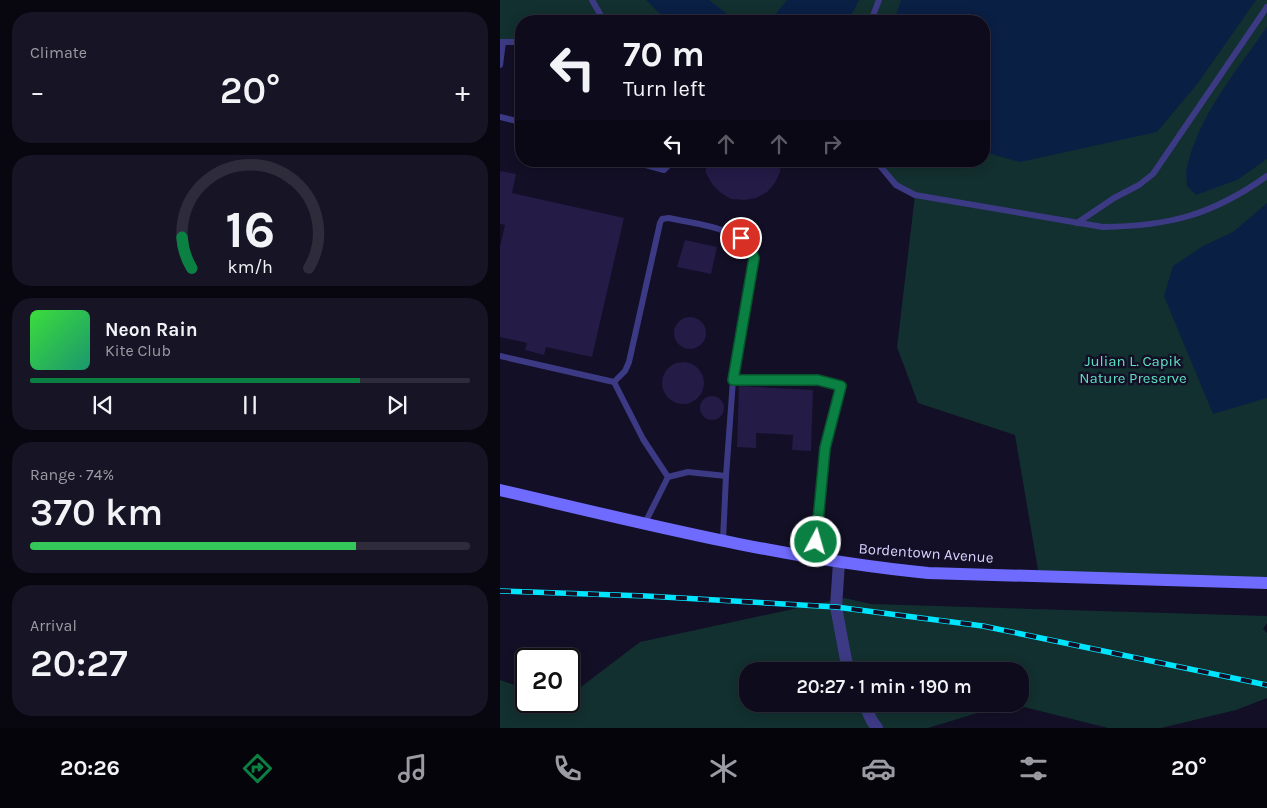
<!DOCTYPE html>
<meta charset="utf-8">
<style>
:root{--surface:#0e0b1c;--page:#171425;--text:#f1f3f6;--muted:#9b9ba3;--line:#2e2b3b;--accent:#0b8043}
body{margin:0;font-family:Karla,sans-serif;background:var(--page);color:var(--text);height:100vh;display:flex;flex-direction:column;font-size:19px;white-space:nowrap}
*{box-sizing:border-box;margin:0}
p{font-size:16px;color:var(--muted)}
.icon{flex:none;width:28px;height:28px;fill:none;stroke:currentColor;stroke-width:2;stroke-linecap:round;stroke-linejoin:round}
.map{position:relative;flex:1;overflow:hidden}
.details{display:flex;flex-direction:column;gap:12px;padding:12px;background:#08060f;width:500px}
.details>*{flex:none}
.top-card{position:absolute;left:15px;top:15px;width:475px;height:152px;border-radius:20px;box-shadow:0 2px 12px #0003,0 0 0 1px var(--line);background:#0e0b1c;color:var(--text);overflow:hidden}
.speed{position:absolute;left:15px;top:648px;display:flex;gap:10px;font-size:25px;font-weight:700;text-align:center}
.speed>*{display:grid;place-content:center;width:65px;height:65px;border-radius:50%;background:var(--surface);box-shadow:0 2px 12px #0003,0 0 0 1px var(--line);line-height:1}
.speed .limit{border:2px solid #111;border-radius:8px;background:#fff;color:#111}
.pin{position:absolute;display:grid;place-items:center;width:42px;height:42px;color:#fff;margin:-21px;border:2px solid #fff;border-radius:50%;box-shadow:0 1px 5px #0007}
.me{position:absolute;width:55px;margin:-28px;rotate:6deg;stroke-linejoin:round;filter:drop-shadow(0 0 4px #0008)}
.turn{display:flex;align-items:center;gap:18px;height:105px;padding:0 25px;font-size:22px}
.turn .icon{width:65px;height:65px;stroke-width:2.5}
.turn b{display:block;font-size:35px;line-height:42px}
.lanes{display:flex;align-items:center;height:48px;padding:0 25px;background:#0003;justify-content:center;gap:25px;direction:ltr}
.lanes .off{opacity:.35}
.big{font-size:38px;font-weight:600;line-height:1.1}
.details .card{flex:1;display:flex;flex-direction:column;justify-content:center;gap:8px;min-width:0;padding:0 18px;border-radius:20px;background:var(--page)}
.details .dial{align-items:center;gap:0}
.dial svg{height:130px;overflow:visible;fill:none;stroke:var(--line);stroke-width:7;stroke-linecap:round;text-anchor:middle}
.dial text{fill:var(--text);stroke:none}
.song{display:flex;align-items:center;gap:15px}
.cover{width:60px;height:60px;border-radius:8px;background:linear-gradient(135deg,hsl(120 70% 55%),hsl(160 70% 35%))}
.played{height:5px;border-radius:2px;background:linear-gradient(90deg,var(--accent) 75%,var(--line) 75%)}
.keys{display:flex;justify-content:space-around;direction:ltr}
.heat{display:flex;justify-content:space-between;align-items:center;font-size:28px;direction:ltr}
.charge{height:8px;border-radius:4px;background:linear-gradient(90deg,#34c759 74%,var(--line) 0)}
.trip{position:absolute;left:239px;top:662px;width:290px;height:50px;border-radius:20px;background:var(--surface);box-shadow:0 2px 12px #0003,0 0 0 1px var(--line);font-weight:600;line-height:50px;text-align:center}
.tab-bar{display:flex;height:80px;justify-content:space-around;align-items:center;background:#06040b;color:var(--muted)}
.tab-bar .icon{width:35px;height:35px}
.tab-bar .active{color:var(--accent)}
.tab-bar b{font-size:22px;color:var(--text)}
main{display:flex;flex:1;min-height:0}
.map>svg:first-child{display:block}
.green{fill:#12302f}
.water{fill:#0a1f44}
.building{fill:#241b47}
.lines{fill:none;stroke-linecap:round;stroke-linejoin:round}
.service{stroke:#3d3a85;stroke-width:6}
.minor{stroke:#3d3a85;stroke-width:12}
.secondary{stroke:#6f6bff;stroke-width:12}
.rail-casing{stroke:#00e5ff;stroke-width:5.5}
.rail{stroke:#130f26;stroke-width:4;stroke-dasharray:11;stroke-linecap:butt}
.route-casing{stroke:#07532c;stroke-width:12}
.route{stroke:#0b8043;stroke-width:9}
.labels{text-anchor:middle;dominant-baseline:central;stroke-width:5;stroke-linejoin:round;paint-order:stroke}
.park-label{font-size:15px;fill:#5fe0c0;stroke:#130f26}
.street-label{font-size:15px;fill:#d9d4ff;stroke:#130f26}
</style>
<main>
<section class="details">
<div class="card"><p>Climate</p>
<div class="heat"><a>−</a><b class="big">20°</b><a>+</a></div>
</div>
<div class="card dial"><svg viewBox="0 0 100 80">
<path d="M14 69A42 42 0 1 1 86 69"/>
<path d="M14 69A42 42 0 0 1 8 50" stroke="#0b8043"/>
<text x="50" y="56" font-size="32" font-weight="700">16</text>
<text x="50" y="72" font-size="11">km/h</text>
</svg></div>
<div class="card">
<div class="song"><i class="cover"></i><div><b>Neon Rain</b><p>Kite Club</p></div></div>
<div class="played"></div>
<div class="keys"><svg class="icon" aria-label="previous" viewBox="0 0 24 24"><path d="M18 5L8 12l10 7zM5 5v14"/></svg><svg class="icon" aria-label="pause" viewBox="0 0 24 24"><path d="M8 5v14M16 5v14"/></svg><svg class="icon" aria-label="next" viewBox="0 0 24 24"><path d="M6 5l10 7-10 7zM19 5v14"/></svg></div>
</div>
<div class="card"><p>Range · 74%</p><b class="big">370 km</b><div class="charge"></div></div>
<div class="card"><p>Arrival</p><b class="big">20:27</b></div>
</section>
<div class="map">
<svg width="767" height="728" viewBox="0 0 767 728">
<rect width="100%" height="100%" fill="#130f26"/>
<path class="green" d="M0,0H767V584L539,576L515,435L418,403L397,347L415,195L396,185L376,161H484V21H21V42H0Z
M344,598L371,604L767,616V623L763,629L767,633V698L736,710L661,728H608L512,704H520V671H248V704H507L428,728H0V680L26,689V701H69V696L140,642Z"/>
<path class="water" d="M146,0H209L236,21H167Z
M287,0H359L348,21H270Z
M401,0H756L698,83L657,132L520,162L484,152V21H394Z
M767,27V159L737,180L696,195L687,186C687,180 685,173 687,167C699,115 737,70 767,27Z
M767,203V398L713,414L664,296L673,266L703,246L733,232Z"/>
<path class="building" d="M205,161H281L280,172L275,183L267,192L256,198L244,200L231,199L221,193L212,184L206,173Z
M0,171L16,174L12,193L124,218L92,357L46,347L44,355L25,350L27,343L0,337V246L5,225L0,224Z
M185,240L217,247L211,274L177,267Z
M174 333a16 16 0 1 1 32 0a16 16 0 1 1-32 0Z
M162 383a21 21 0 1 1 42 0a21 21 0 1 1-42 0Z
M239,386L313,390L311,451L292,450L293,435L256,433V448L237,447Z
M200 408a12 12 0 1 1 24 0a12 12 0 1 1-24 0Z"/>
<g class="lines">
<path class="service" d="M92,0L104,21
M371,21L379,0
M1,42H21
M0,65L3,42
M0,117L21,122
M131,161L164,170L173,161
M376,161L396,185L415,195L603,227C670,226 712,215 767,176
M577,223L614,198L639,185L653,174L767,7
M0,356L114,382L143,439L168,477
M114,382L125,371L129,362L160,223L162,219L169,218C199,225 241,226 254,258L233,380
M226,476L233,380H318L341,386L325,448L315,558
M145,523L168,477L188,472L226,476L223,540"/>
<path class="minor" d="M339,562L336,607L346,660L350,671
M364,704L372,721L377,728"/>
<path class="secondary" d="M0,490C142,523 283,559 428,573L767,583"/>
<defs>
<path id="rail" d="M0,591L146,596L336,607L483,626L767,685"/>
</defs>
<use href="#rail" class="rail-casing"/>
<use href="#rail" class="rail"/>
</g>
<g class="lines">
<defs>
<path id="route" d="M241,238L250,248L254,258L233,380H318L341,386L325,448L316,542"/>
</defs>
<use href="#route" class="route-casing"/>
<use href="#route" class="route"/>
</g>
<g class="labels">
<g class="park-label">
<text x="633" y="361">Julian L. Capik<tspan x="633" dy="17">Nature Preserve</tspan></text>
</g>
<g class="street-label">
<text transform="translate(426 553) rotate(4)">Bordentown Avenue</text>
</g>
</g>
</svg>
<div class="speed"><div class="limit">20</div></div>
<div class="pin" style="left:241px;top:238px;background:#d93025"><svg class="icon" aria-label="arrive" viewBox="0 0 24 24"><path d="M6 21V4h12l-3 4 3 4H6"/></svg></div>
<svg class="me" style="left:316px;top:542px" viewBox="-20 -20 40 40"><circle r="17" fill="#0b8043" stroke="#fff" stroke-width="3"/><path d="M0-11L8 9 0 5-8 9z" fill="#fff"/></svg>
<div class="trip">20:27 · 1 min · 190 m</div>
<div class="top-card">
<div class="turn"><svg class="icon" aria-label="left" viewBox="0 0 24 24"><path d="M17 20v-9H6M10 6l-5 5 5 5"/></svg><div><b>70 m</b>Turn left</div></div>
<div class="lanes"><svg class="icon" aria-label="left" viewBox="0 0 24 24"><path d="M17 20v-9H6M10 6l-5 5 5 5"/></svg><svg class="icon off" aria-label="ahead" viewBox="0 0 24 24"><path d="M12 20V5M6 11l6-6 6 6"/></svg><svg class="icon off" aria-label="ahead" viewBox="0 0 24 24"><path d="M12 20V5M6 11l6-6 6 6"/></svg><svg class="icon off" aria-label="right" viewBox="0 0 24 24"><path d="M7 20v-9h11M14 6l5 5-5 5"/></svg></div>
</div>
</div>
</main>
<nav class="tab-bar">
<b>20:26</b>
<svg class="icon active" aria-label="directions" viewBox="0 0 24 24"><path d="M12 3l9 9-9 9-9-9zM9 14v-3h6M13 9l2 2-2 2"/></svg>
<svg class="icon" aria-label="music" viewBox="0 0 24 24"><path d="M9 18V5l10-2v13"/><circle cx="6" cy="18" r="3"/><circle cx="16" cy="16" r="3"/></svg>
<svg class="icon" aria-label="phone" viewBox="0 0 24 24"><path d="M5 4h4l2 5-3 2q2 4 5 5l2-3 5 2v4C11 20 4 13 5 4z"/></svg>
<svg class="icon" aria-label="climate" viewBox="0 0 24 24"><path d="M12 3v18M4 7l16 10M4 17L20 7"/></svg>
<svg class="icon" aria-label="car" viewBox="0 0 24 24"><path d="M5 17H2v-5l4-1 3-4h7l3 4 3 1v5h-3M9 17h6M6 11h13"/><circle cx="7" cy="17" r="2"/><circle cx="17" cy="17" r="2"/></svg>
<svg class="icon" aria-label="filters" viewBox="0 0 24 24"><path d="M4 7h16M4 17h16"/><circle cx="9" cy="7" r="2"/><circle cx="15" cy="17" r="2"/></svg>
<b>20°</b>
</nav>
